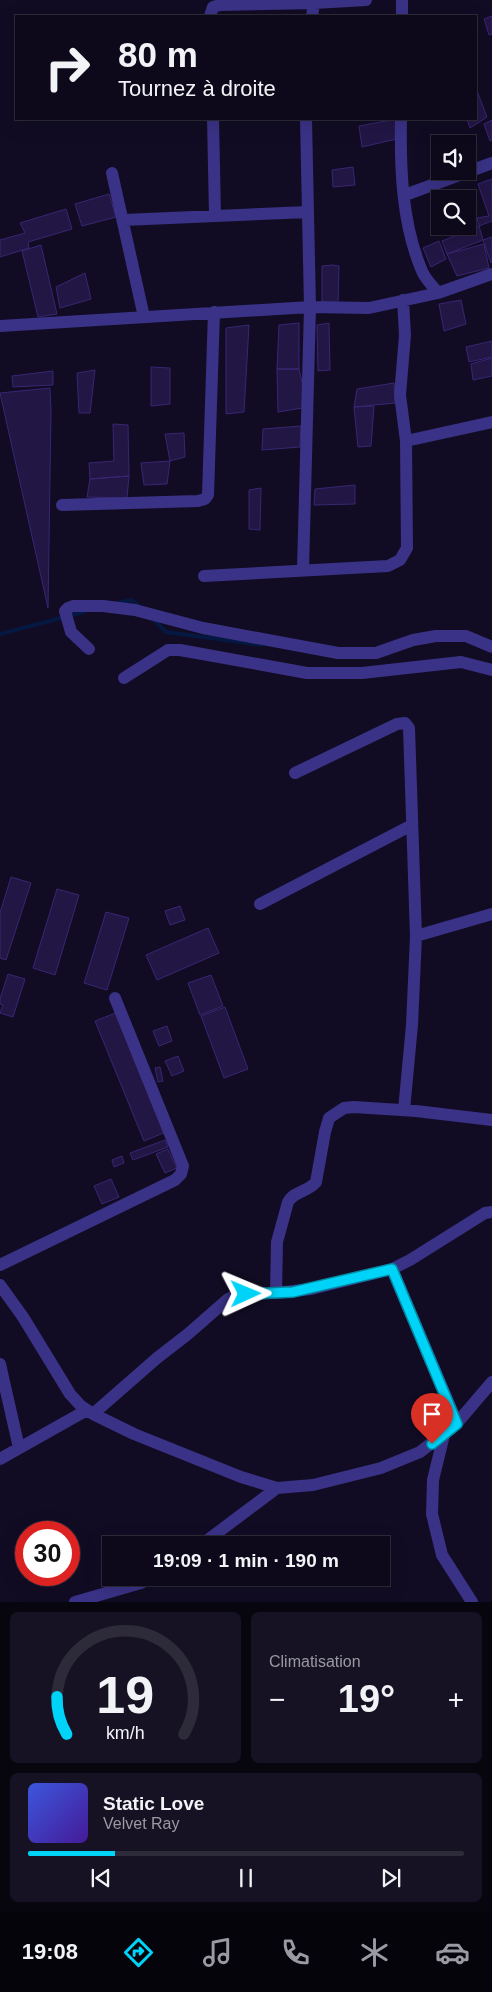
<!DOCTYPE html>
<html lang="fr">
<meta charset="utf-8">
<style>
:root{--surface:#0d091a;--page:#161223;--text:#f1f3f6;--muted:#9a9aa2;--line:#2d2a39;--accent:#00d3f8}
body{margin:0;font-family:Arial,sans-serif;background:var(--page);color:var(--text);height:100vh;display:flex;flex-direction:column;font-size:19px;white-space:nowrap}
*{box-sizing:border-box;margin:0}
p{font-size:16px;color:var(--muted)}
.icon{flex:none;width:28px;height:28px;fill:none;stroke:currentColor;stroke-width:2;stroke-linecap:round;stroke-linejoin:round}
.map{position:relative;height:1602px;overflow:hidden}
.details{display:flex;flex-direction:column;gap:10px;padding:10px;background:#07050e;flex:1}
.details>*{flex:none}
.guide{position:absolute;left:15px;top:15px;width:462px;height:105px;border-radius:0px;box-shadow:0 5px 20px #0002,0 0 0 1px var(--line);background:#0d091a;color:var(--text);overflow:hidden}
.controls{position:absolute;left:431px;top:135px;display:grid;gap:10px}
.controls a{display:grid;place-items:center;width:45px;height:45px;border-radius:0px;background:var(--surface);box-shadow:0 5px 20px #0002,0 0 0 1px var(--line);font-size:25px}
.speed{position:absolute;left:15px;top:1521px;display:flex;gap:10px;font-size:25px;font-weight:700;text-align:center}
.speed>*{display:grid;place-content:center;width:65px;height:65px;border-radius:50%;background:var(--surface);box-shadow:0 5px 20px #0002,0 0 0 1px var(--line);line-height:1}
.speed .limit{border:8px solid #d22;background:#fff;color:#111}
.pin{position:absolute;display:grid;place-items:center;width:42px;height:42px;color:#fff;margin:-51px -21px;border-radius:50% 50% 50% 0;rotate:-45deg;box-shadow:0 0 5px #0007}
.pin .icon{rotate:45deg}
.me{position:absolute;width:55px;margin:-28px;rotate:89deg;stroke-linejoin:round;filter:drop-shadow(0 0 4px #0008)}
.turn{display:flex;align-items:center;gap:18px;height:105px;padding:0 20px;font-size:22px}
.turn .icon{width:65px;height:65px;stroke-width:2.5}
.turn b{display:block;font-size:35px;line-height:42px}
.big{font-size:38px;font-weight:700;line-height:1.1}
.details .card{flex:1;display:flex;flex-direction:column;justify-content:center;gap:8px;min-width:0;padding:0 18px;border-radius:8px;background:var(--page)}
.details .dial{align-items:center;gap:0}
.dial svg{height:130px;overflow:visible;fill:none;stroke:var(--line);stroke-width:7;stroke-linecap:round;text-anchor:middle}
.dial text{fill:var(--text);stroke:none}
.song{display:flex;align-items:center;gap:15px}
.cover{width:60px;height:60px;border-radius:8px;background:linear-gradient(135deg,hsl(230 70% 55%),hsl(260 70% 35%))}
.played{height:5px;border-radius:2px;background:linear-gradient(90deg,var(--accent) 20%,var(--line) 20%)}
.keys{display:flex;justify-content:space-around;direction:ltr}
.heat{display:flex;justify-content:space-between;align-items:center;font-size:28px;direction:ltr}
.details .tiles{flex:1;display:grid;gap:10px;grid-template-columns:1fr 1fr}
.card:last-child{grid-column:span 2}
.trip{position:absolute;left:102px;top:1536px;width:288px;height:50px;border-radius:0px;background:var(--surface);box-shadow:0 5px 20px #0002,0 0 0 1px var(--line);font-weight:700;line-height:50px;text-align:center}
.menu{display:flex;height:80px;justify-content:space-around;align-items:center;background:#05040a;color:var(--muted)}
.menu .icon{width:35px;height:35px}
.menu .active{color:var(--accent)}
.menu b{font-size:22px;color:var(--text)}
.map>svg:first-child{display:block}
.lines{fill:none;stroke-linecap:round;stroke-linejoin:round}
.stream{stroke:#051842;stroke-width:4}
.building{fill:#221645;stroke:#392673}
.minor{stroke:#3a3286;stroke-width:12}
.route-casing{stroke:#0089a1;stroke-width:12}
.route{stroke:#00d3f8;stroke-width:9}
</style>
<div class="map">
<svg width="492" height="1602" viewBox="0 0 492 1602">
<rect width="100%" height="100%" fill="#110c23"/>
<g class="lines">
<path class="stream" d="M117,603L132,600L140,607
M152,618L166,632L261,645
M0,634L84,612"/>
</g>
<path class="building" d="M492,16V34L489,35L484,19Z
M476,88L487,117L470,128L467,119H476Z
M397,119L401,138L362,147L359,126Z
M492,120V140L490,141L484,124Z
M353,167L355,185L333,187L332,170Z
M492,179V221L479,226L477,218L489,216L478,184Z
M109,194L116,217L82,226L75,204Z
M66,209L72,229L28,242L29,248L0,257V240L25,233L20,223Z
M479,226L483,240L447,254L442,241Z
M492,237V262L491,263L483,240Z
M439,241L446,259L431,267L423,248Z
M484,244L489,268L457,276L447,254Z
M41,245L57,314L38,317L22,251Z
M332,265L339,266L338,306L322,301V266Z
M85,273L91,299L60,308L56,287Z
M461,300L466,324L444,331L439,304Z
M299,323V369H277L279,325Z
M329,323L330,370L318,371L317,325Z
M249,325L244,412L226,414V328Z
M492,341V357L469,362L466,347Z
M492,358V376L473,380L471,364Z
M151,367L170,368V404L151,406Z
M277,369H299L308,407L278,412Z
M95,370L90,413H79L77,373Z
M53,371V385L13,387L12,376Z
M394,383L395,403L354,407L357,389Z
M50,388L51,411L48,608L0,393Z
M374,406L371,446L358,447L354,407Z
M113,424L128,425L129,476L90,479L89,463L114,461Z
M301,426L300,447L262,450L263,429Z
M184,433L185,457L170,461L165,434Z
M170,461L167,484L144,485L141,463Z
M129,476L127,498L87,497L90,479Z
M355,485V504L314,505L315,489Z
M261,488L260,530L249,529V490Z
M11,877L31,883L6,960L0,958V913Z
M57,889L79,895L55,975L33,968Z
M180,906L185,920L170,925L165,911Z
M106,912L129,918L107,990L84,983Z
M208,928L219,953L157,980L146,955Z
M8,974L25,979L13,1017L0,1013L3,1005L0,1004V999Z
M211,975L223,1006L200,1015L188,983Z
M225,1007L248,1069L224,1078L201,1016Z
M118,1012L166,1132L144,1141L95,1021Z
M167,1026L172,1041L159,1046L153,1031Z
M178,1056L184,1071L172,1076L165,1061Z
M160,1067L163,1081L158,1082L155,1068Z
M165,1140L168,1147L133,1160L130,1153Z
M168,1149L177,1168L165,1173L156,1154Z
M122,1156L124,1163L114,1167L112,1160Z
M111,1179L119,1197L102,1204L94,1186Z"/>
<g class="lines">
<path class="minor" d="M210,16L213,7L220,5L314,3
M312,16L314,3L366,0
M402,16V0
M213,119L215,216
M401,119C400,169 402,224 422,271C425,279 433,286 438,293
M112,173L144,317
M405,195L492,163
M124,220L308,212
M0,326L310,307L369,308L438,293L492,274
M406,441L492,422
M62,505L198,501L205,499L208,495L214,312
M303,570L310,307L306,119
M204,576L388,566L400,560L407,548L406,441L400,395L405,335L403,300
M89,649L71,632L65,611L68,608L73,606H103L135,610L203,628L338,653H376L413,640L436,636H466L492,647
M124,678L168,650H180L307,673H362L461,662L492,670
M295,773L397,724L405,723L409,728L416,936L412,1025L404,1110
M260,904L412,825
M416,936L492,914
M492,1120L416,1111L354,1107L344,1108L329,1118L325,1132L316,1182C308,1192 294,1191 288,1202L277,1242L276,1293L311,1289L392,1269L410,1260L485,1213L492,1212
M0,1265L175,1180L181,1174L183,1166L115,998
M392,1269L457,1423
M0,1285L23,1317L70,1394L81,1406L93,1414L134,1434L241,1477L277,1488L313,1485L381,1468L420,1452L457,1423L492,1382
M0,1364L19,1448
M93,1414L157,1358L188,1334L228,1299L237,1295L246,1294L276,1293
M444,1435L433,1480L432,1514L442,1555L472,1602
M0,1459L87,1410
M201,1545L277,1488
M75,1602L141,1583L151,1578"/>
</g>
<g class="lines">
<defs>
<path id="route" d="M246,1294L293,1292L392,1269L457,1424L432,1444"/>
</defs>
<use href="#route" class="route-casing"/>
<use href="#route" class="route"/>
</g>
</svg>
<div class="controls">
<a><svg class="icon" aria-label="sound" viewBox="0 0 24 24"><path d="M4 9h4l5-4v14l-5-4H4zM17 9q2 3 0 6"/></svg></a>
<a><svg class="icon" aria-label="search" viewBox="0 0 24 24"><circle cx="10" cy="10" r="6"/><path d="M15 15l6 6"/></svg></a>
</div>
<div class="speed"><div class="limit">30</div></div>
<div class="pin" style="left:432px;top:1444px;background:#d93025"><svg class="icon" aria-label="arrive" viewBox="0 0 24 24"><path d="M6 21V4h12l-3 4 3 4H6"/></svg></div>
<svg class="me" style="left:246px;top:1294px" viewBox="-20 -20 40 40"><path d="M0-17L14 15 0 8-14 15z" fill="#00d3f8" stroke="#fff" stroke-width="4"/></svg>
<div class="trip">19:09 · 1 min · 190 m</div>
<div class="guide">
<div class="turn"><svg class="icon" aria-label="right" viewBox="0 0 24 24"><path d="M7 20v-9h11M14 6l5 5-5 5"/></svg><div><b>80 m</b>Tournez à droite</div></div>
</div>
</div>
<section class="details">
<div class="tiles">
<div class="card dial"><svg viewBox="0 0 100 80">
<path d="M14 69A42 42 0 1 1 86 69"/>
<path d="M14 69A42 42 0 0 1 8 46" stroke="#00d3f8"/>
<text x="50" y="56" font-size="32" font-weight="700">19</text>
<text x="50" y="72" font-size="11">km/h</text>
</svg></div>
<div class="card"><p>Climatisation</p>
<div class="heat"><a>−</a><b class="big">19°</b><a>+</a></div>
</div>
<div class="card">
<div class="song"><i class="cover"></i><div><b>Static Love</b><p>Velvet Ray</p></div></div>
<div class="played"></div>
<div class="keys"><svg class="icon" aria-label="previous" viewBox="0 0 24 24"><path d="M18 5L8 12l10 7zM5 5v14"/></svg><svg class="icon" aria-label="pause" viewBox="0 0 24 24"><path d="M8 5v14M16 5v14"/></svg><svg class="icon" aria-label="next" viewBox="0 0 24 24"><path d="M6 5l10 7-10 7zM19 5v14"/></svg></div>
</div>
</div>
</section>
<nav class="menu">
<b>19:08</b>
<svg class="icon active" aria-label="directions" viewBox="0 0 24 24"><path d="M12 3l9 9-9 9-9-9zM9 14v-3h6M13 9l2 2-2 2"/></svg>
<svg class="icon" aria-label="music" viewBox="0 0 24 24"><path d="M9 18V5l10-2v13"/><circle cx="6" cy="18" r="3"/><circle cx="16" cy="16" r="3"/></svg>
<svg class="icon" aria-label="phone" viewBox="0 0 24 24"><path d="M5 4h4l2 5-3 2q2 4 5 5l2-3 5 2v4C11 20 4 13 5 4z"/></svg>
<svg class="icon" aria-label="climate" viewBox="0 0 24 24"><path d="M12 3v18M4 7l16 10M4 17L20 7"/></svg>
<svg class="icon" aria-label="car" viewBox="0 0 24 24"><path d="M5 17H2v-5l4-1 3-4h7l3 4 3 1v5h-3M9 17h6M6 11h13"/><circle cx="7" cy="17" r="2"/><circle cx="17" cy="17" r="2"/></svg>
</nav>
